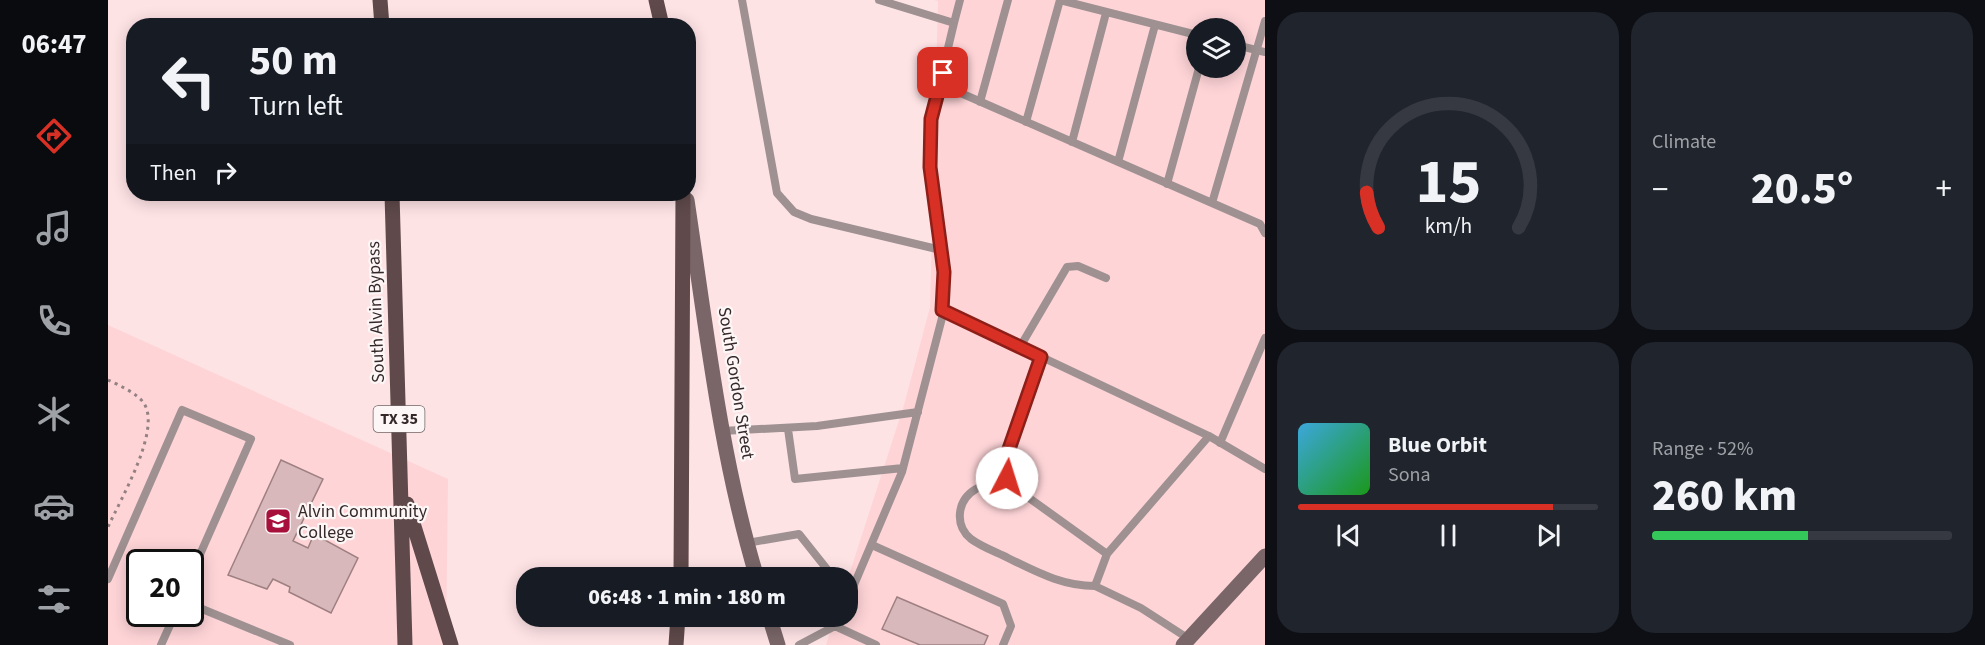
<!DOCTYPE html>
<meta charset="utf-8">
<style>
:root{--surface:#171b24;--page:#20242c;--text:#f1f3f6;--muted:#9ea1a6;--line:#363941;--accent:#d93025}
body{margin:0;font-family:"Source Sans 3",sans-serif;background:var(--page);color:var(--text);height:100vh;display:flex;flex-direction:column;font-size:22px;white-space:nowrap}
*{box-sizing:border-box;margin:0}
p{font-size:20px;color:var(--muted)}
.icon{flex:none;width:33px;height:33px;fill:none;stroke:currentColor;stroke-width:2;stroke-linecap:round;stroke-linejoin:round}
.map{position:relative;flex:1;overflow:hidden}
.details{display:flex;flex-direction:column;gap:12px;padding:12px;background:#0d0f14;width:720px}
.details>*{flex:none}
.hud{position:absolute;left:18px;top:18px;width:570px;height:183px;border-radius:24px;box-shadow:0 3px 15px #0003;background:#171b24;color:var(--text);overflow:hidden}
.tools{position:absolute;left:1078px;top:18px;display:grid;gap:12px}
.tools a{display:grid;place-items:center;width:60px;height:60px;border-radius:50%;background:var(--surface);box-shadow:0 3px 15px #0003;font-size:30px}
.speed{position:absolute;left:18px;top:549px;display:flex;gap:12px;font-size:30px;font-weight:700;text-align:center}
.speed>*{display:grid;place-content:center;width:78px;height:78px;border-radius:50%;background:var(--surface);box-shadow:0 3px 15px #0003;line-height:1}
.speed .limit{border:3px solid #111;border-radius:9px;background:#fff;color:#111}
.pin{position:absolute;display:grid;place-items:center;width:51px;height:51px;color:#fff;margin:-26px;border-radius:12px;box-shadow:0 3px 9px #0006}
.me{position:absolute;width:66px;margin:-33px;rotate:5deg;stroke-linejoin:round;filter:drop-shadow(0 0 4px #0008)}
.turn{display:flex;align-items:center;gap:21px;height:126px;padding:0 24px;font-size:27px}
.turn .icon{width:78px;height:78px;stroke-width:2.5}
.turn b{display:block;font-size:42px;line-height:51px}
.then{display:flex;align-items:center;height:57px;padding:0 24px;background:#0003;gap:12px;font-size:22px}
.big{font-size:45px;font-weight:800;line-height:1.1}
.details .tile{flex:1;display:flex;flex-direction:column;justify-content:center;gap:9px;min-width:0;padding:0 21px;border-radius:24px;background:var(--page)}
.details .dial{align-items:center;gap:0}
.dial svg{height:156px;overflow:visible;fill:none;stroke:var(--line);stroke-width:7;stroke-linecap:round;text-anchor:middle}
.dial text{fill:var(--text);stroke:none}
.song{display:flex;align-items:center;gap:18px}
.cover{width:72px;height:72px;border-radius:9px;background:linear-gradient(135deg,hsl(200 70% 55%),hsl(120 70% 35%))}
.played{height:6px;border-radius:3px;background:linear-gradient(90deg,var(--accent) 85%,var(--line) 85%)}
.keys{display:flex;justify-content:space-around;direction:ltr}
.heat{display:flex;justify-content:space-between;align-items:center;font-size:33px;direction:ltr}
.charge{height:9px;border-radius:4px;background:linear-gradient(90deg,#34c759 52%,var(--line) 0)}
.details .tiles{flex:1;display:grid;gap:12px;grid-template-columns:repeat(2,1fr)}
.trip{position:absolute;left:408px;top:567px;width:342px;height:60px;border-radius:24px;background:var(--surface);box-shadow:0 3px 15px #0003;font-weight:800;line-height:60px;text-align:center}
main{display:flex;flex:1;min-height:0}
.dock{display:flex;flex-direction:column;width:108px;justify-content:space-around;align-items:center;background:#090b0e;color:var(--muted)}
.dock .icon{width:42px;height:42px}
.dock .on{color:var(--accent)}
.dock b{font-size:27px;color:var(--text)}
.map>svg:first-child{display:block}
.built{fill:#fed4d7;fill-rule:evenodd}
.building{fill:#d8b8ba;stroke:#9e8082;stroke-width:1.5}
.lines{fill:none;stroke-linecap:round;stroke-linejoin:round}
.path{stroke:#948182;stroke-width:3;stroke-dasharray:3 4.5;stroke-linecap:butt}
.lane{stroke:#9f9192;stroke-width:8}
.secondary{stroke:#7a6668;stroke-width:15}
.primary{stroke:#5f494a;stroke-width:15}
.route-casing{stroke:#8d1f18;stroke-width:15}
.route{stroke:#d93025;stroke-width:10}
.labels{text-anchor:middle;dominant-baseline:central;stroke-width:4.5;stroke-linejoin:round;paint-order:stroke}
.shield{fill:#fdf6f6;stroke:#716666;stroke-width:1.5}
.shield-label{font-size:16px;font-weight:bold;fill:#352829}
.street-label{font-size:18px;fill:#352829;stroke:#fdf6f6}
.poi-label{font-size:18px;fill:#352829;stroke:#fdf6f6;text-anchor:start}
</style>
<main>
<nav class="dock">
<b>06:47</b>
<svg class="icon on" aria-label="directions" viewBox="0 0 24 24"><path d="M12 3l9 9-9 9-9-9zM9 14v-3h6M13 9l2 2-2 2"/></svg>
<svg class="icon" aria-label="music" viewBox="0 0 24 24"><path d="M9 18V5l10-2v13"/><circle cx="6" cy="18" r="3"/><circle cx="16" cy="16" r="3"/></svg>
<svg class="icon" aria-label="phone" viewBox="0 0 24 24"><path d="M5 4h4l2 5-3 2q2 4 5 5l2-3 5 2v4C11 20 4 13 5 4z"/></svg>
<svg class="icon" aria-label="climate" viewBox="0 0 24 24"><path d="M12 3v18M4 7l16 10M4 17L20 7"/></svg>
<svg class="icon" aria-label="car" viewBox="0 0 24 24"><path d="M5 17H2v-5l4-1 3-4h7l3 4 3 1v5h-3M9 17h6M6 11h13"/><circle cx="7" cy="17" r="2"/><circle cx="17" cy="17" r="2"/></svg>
<svg class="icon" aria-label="filters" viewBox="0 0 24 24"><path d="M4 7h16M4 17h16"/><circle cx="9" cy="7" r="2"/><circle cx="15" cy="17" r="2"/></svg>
</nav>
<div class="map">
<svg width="1157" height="645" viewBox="0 0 1157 645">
<rect width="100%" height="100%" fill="#fee3e5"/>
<path class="built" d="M826,0H1157V645H718L727,617L740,616V578L796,405L822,307L830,1ZM1089,28H1128V68H1089Z
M0,325L340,479L338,645H0ZM32,562H82V614H32Z"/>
<path class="building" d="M173,460L215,479L185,541L200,548L206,534L250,558L223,613L181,592L182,587L165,579L159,589L120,575Z
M789,597L880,636L876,645H812L774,629Z"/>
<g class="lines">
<path class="path" d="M0,380C11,385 28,393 35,402C55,428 12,500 0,527"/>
<path class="lane" d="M634,0L669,193L686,212L703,219L833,250
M771,0L846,23L852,0
M952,0L1089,35
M1157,21L1104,203L1152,224L1157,233
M1128,45L1157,52
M832,84L1104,203
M872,102L900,0
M918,122L952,0
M964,142L998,13
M1010,162L1047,25
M1059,184L1091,68
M834,310L1101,436L1157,469
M912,347L959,267L970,266L998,278
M933,357L900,452L899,478L910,490L999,554
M680,429L687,479L795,468
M614,431L709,426L810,412
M1112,443L1157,338
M899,478C889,481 877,483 868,489C849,500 846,525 863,539C874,547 888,552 900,558C929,572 954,586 987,586
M639,543L691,534L726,578
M764,545L895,604L903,626L895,645
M0,579L74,410L143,439L82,577
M740,599L794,472L834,318L835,272L822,167L823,119L846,23
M82,604L182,645
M1081,639L1033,608L987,586L999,554L1101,436
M53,645L67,614
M691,645L727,626L768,645"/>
<path class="secondary" d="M579,200C598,326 612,455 649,578
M661,616L670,645
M1075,645L1157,556"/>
<path class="primary" d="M272,0L274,26
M548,0L554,26
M284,194L297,645
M299,504L343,645
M573,578L575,194
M568,645L570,616"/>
</g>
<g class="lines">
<defs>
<path id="route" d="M835,73L823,119L822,167L836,272L834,310L933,357L900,452L899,478"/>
</defs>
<use href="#route" class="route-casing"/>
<use href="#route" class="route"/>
</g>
<defs>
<symbol id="university-square" viewBox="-11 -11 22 22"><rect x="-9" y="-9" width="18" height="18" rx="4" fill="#a8103c" stroke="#fdf6f6"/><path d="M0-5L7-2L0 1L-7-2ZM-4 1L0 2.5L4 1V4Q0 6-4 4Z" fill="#fff"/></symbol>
</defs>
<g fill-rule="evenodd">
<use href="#university-square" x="155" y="506" width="30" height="30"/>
</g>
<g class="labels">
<rect class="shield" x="265.5" y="406" width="51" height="26" rx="4.5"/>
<g class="shield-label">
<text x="291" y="419">TX 35</text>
</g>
<g class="street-label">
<text transform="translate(268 312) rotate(-92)">South Alvin Bypass</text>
<text transform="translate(628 383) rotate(81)">South Gordon Street</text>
</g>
<g class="poi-label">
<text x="190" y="511">Alvin Community<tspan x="190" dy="21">College</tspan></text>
</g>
</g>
</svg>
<div class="tools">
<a><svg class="icon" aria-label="layers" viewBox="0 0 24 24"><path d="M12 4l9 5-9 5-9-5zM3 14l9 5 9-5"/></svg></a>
</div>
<div class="speed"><div class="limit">20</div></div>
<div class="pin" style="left:835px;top:73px;background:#d93025"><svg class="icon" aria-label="arrive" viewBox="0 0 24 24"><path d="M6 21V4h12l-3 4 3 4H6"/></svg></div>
<svg class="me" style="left:899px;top:478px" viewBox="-20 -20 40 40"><circle r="19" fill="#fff"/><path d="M0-13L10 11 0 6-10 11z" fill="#d93025"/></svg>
<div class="trip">06:48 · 1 min · 180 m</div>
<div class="hud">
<div class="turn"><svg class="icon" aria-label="left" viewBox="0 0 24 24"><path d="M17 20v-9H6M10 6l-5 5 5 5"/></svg><div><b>50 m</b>Turn left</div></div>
<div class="then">Then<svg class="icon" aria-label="right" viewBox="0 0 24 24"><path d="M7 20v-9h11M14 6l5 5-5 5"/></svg></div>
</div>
</div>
<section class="details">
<div class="tiles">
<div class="tile dial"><svg viewBox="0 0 100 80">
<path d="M14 69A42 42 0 1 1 86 69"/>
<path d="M14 69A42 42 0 0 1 8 51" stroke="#d93025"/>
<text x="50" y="56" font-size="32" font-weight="700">15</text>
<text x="50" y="72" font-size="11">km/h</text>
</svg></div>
<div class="tile"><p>Climate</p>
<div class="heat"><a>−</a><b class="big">20.5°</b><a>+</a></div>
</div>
<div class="tile">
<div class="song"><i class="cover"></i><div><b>Blue Orbit</b><p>Sona</p></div></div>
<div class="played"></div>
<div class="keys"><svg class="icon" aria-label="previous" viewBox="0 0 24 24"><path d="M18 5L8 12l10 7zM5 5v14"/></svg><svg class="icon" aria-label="pause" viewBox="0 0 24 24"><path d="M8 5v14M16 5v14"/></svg><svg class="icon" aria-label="next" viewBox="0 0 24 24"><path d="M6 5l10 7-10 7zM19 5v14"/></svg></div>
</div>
<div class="tile"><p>Range · 52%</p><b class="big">260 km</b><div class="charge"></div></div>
</div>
</section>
</main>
